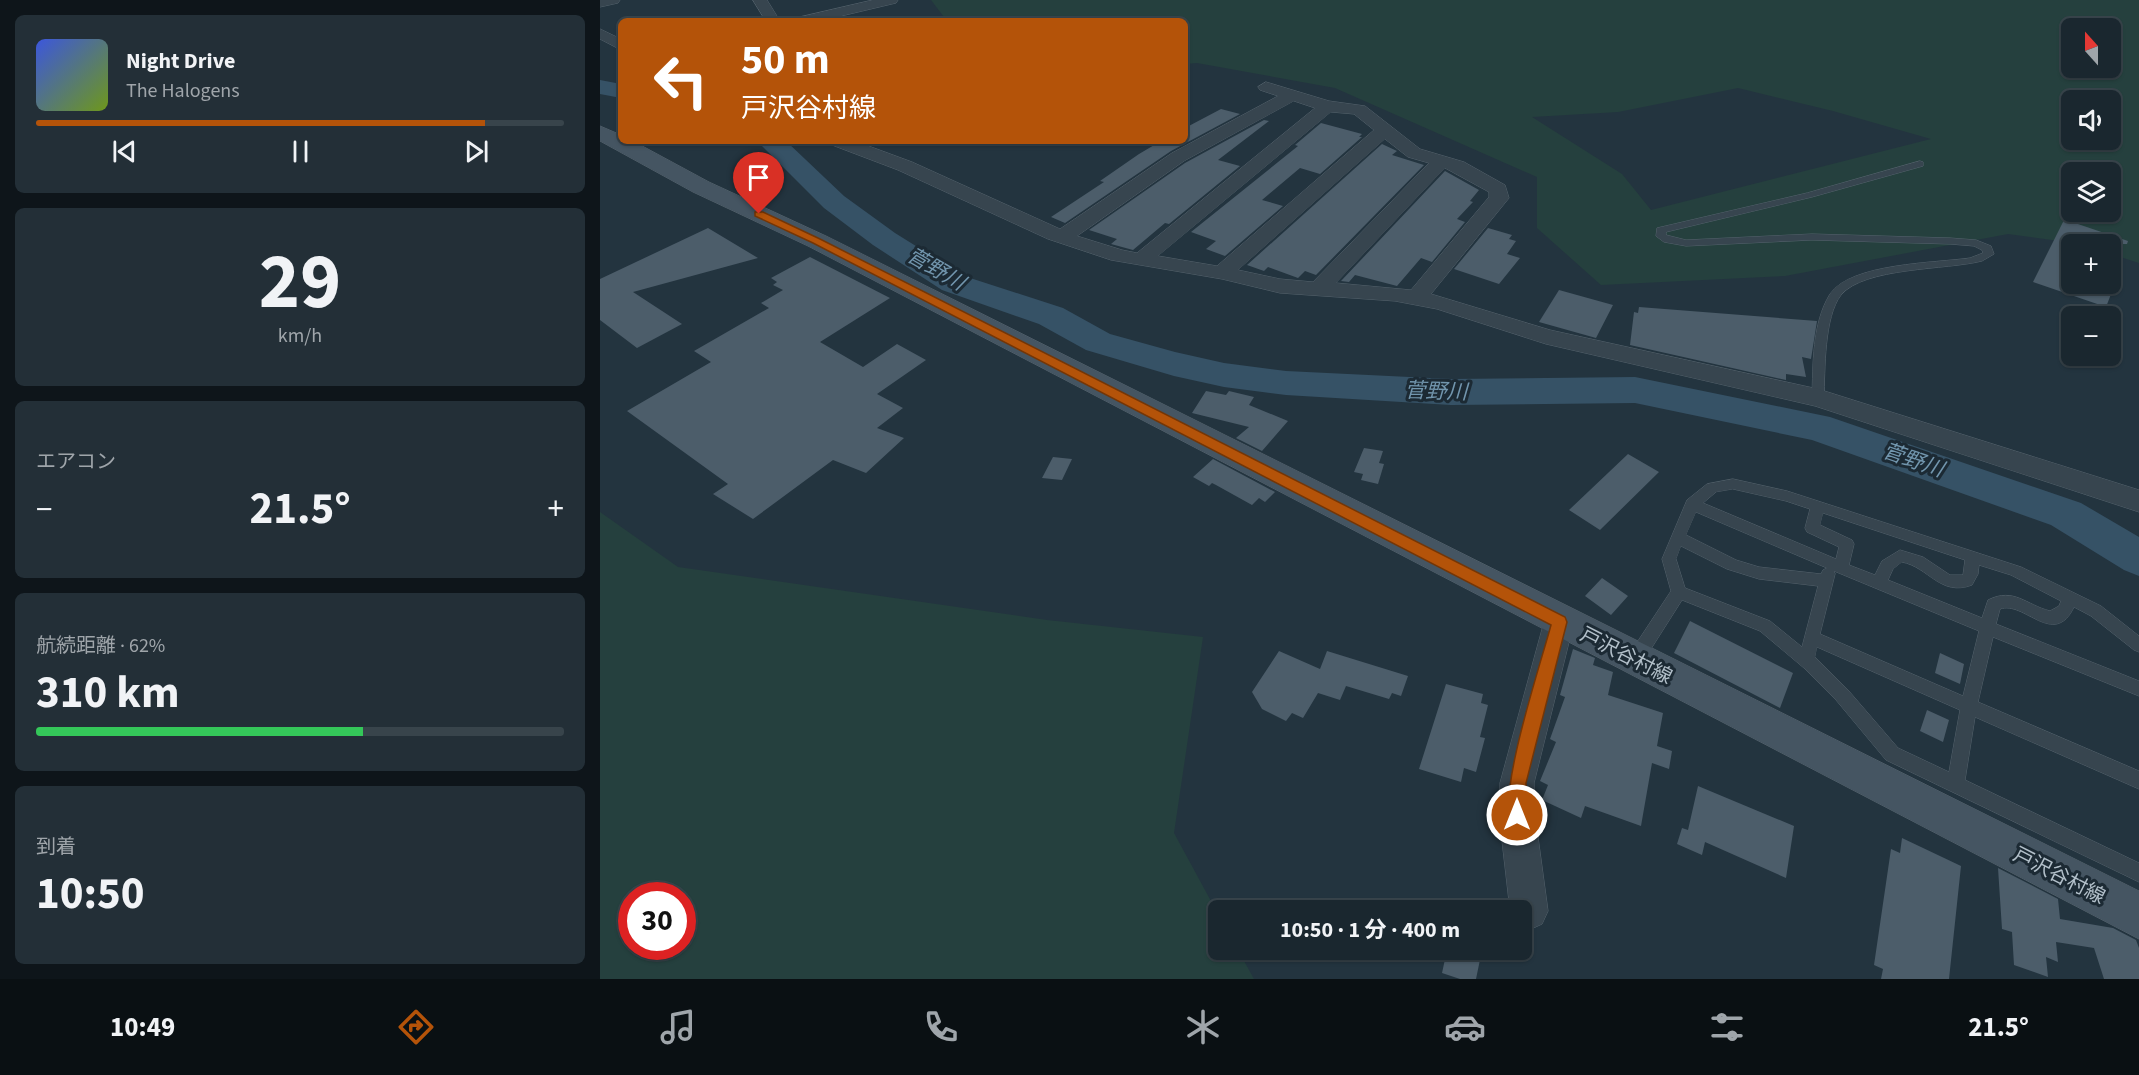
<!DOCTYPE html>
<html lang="ja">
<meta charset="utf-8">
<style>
:root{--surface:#1a272f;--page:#232f37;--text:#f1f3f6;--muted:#9fa5aa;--line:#38444b;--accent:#b45309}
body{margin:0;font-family:"Source Sans 3","Noto Sans JP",sans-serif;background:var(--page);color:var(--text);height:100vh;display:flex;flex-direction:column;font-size:22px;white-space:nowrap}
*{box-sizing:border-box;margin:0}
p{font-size:20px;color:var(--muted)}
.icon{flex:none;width:33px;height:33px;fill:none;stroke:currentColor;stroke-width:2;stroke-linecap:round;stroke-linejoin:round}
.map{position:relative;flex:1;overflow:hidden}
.sheet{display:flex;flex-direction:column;gap:15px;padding:15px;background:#0e151a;width:600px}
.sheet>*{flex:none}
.hud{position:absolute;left:18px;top:18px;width:570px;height:126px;border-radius:9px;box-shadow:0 2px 4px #0004,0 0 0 2px var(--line);background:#b45309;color:#fff;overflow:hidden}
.needle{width:39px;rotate:339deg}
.fabs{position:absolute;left:1461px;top:18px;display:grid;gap:12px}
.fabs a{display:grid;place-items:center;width:60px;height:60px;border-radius:9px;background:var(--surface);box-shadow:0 2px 4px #0004,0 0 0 2px var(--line);font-size:30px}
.speed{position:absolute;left:18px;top:882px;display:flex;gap:12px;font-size:30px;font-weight:700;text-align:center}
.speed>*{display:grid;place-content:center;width:78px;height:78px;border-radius:50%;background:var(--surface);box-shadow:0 2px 4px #0004,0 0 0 2px var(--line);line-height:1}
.speed .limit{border:9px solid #d22;background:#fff;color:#111}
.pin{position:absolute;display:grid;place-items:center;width:51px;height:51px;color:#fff;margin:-62px -26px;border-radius:50% 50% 50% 0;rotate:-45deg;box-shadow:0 0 6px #0007}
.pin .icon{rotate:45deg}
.me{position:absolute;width:66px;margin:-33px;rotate:0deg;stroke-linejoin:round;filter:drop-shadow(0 0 4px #0008)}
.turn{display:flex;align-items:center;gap:21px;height:126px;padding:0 24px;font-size:27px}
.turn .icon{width:78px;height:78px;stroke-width:2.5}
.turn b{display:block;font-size:42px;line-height:51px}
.big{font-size:45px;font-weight:700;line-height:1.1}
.sheet .card{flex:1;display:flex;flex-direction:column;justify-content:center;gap:9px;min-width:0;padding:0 21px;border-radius:9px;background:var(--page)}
.sheet .dial{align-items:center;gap:0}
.dial b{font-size:78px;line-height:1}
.song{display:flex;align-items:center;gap:18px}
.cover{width:72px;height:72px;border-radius:9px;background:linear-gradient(135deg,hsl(230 70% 55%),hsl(80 70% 35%))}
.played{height:6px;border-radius:3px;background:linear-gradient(90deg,var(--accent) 85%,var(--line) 85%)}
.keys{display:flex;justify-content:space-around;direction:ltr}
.heat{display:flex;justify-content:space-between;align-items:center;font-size:33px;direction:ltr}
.charge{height:9px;border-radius:4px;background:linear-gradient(90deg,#34c759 62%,var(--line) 0)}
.trip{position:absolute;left:608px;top:900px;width:324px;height:60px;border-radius:9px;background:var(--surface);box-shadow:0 2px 4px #0004,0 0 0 2px var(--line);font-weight:700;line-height:60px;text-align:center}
.menu{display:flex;height:96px;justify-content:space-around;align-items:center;background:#0a1013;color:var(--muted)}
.menu .icon{width:42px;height:42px}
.menu .selected{color:var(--accent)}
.menu b{font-size:27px;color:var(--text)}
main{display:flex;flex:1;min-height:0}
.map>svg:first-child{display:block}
.green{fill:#25403e;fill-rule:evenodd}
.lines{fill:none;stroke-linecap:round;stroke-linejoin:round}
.river{fill:#365266;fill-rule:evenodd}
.building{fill:#4c5d6a}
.service-casing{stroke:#55636d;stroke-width:1}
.minor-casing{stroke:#55636d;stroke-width:1}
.secondary-casing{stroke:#55636d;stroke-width:1}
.service{fill:#37454f;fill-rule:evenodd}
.minor{fill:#37454f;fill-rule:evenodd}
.secondary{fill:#455562;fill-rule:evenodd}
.route{fill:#b45309;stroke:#753606;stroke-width:1.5}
.labels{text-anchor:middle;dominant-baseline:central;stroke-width:6;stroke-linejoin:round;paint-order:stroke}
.street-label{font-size:20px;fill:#b3c0ca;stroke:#1c2a34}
.water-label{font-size:21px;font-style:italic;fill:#7296ae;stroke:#1c2a34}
</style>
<main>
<section class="sheet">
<div class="card">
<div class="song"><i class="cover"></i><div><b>Night Drive</b><p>The Halogens</p></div></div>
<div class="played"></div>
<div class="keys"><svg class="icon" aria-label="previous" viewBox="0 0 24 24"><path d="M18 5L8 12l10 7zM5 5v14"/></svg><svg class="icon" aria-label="pause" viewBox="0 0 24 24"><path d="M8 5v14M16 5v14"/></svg><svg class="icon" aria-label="next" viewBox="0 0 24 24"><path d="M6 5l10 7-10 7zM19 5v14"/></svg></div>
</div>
<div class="card dial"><b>29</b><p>km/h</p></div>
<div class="card"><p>エアコン</p>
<div class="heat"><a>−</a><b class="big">21.5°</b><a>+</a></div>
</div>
<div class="card"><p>航続距離 · 62%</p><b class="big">310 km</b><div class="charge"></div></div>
<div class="card"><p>到着</p><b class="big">10:50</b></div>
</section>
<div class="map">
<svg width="1539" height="979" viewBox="0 0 1539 979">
<rect width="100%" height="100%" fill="#23343f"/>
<path class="green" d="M331,0H1539V263L1511,254L1510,244H1481L1408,234L1185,276L1001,285L937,228V177L735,88L597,63L585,64V21H347ZM1472,28H1510V68H1472ZM1138,88L1233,111L1331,139L1051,210L1022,174L932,117L1018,112ZM1472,100H1510V140H1472ZM1472,172H1510V212H1472Z
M0,512L78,567L447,620L603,637L574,833L618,914V950H638L654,979H0ZM32,896H82V946H32Z"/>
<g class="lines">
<path class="river" d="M0,80L21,84V98L0,94Z
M157,141H186L244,196L295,233L364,276L463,308L510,334L575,352L624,363L686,371L851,379L1035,377L1230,417L1481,503L1539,537V576L1524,570L1451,525L1212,440L1035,403L851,405L686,395L624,387L574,376L486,350L439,324L342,290L273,245L224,208Z"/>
</g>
<path class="building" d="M621,109L640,114L571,151L465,223L451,217L504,182L500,181L539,154L561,141H585V128Z
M664,120L669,121L618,160L640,166L569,224L565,223L533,250L511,244L517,239L489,230L585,163Z
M721,123L762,134L759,137H762L720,174L700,168L662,200L683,206L625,256L606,249L616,241L591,232L698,146L695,145Z
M782,144L797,151L792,155L824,165L716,275L705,271L698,278L668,267L664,271L647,265Z
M845,171L879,190L870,201L873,202L857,219L865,222L832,262L821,258L797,286L755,275L749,282L741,281Z
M1472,204V222L1528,241L1527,244H1472V284H1515L1506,307L1433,282Z
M108,228L158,258L33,292L82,324L37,348L0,320V279Z
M888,228L912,235L909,239L916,241L907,254L920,258L899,284L854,269Z
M210,257L290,298L220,342L263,367L297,344L326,360L277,394L303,408L277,428L304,438L266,473L233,460L153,519L113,494L128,484L27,411L111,362L94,351L169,308L161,303L183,290L173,285L177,282L171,278Z
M959,290L1013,305L996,338L939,322Z
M1039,307L1217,321L1211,359L1202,357L1206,377L1186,374V380L1030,345L1034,312L1038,313Z
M606,391L626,395L629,391L654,397L649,405L688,421L662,451L636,438L649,427L592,413Z
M764,448L783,451L779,463L784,464L778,484L761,480L763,474L754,472Z
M1028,454L1059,472L1000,530L969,510Z
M453,457L472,459L462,480L442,478Z
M613,459L675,492L665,502L659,498L652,505L616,485L612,483L609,486L593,477Z
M1002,578L1028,596L1011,615L985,596Z
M1090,621L1193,673L1180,708L1074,653Z
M973,649L995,658L993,665L1013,672L1008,695L1063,713L1057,746L1072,751L1069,769L1052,763L1041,826L985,806L981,818L942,800L948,785L940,781L956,742L950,739L965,697L960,695Z
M679,651L720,669L727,651L808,676L801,696L792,693L789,699L746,686L740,700L718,693L703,718L692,713L686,721L662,709L652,692Z
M1340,653L1364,664L1360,684L1335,673Z
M846,684L883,694L881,703L888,705L880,737L885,738L876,772L864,768L861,782L819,769Z
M1327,710L1349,720L1343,742L1320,731Z
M1098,786L1194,826L1186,878L1105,842L1102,855L1077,844L1082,828L1088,830Z
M1302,838L1361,866L1349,979H1281L1283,969L1274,965L1291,849L1300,853Z
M1398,868L1458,899L1460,919L1513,928L1536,940L1539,948V979H1504L1494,948L1456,942L1458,962L1446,957L1448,977L1414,965L1412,932L1402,929Z
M847,950H882L876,979H860L842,973Z"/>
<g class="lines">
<defs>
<path id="service" d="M1320,161L1323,162V166L1212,197L1066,232V235L1086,240L1212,234L1350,238L1376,240L1391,246L1394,254L1382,261C1347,270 1264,267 1241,295C1224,317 1225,370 1224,398L1218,402L1212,398C1213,365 1212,323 1230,294C1251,263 1336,263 1370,258L1383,253L1382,250L1374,246L1350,244L1212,240L1086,246L1064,242L1056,236L1057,228L1207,193Z
M1133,479L1187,491L1421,567L1501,606L1539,636V652L1534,650L1491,616L1474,607C1454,649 1424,600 1400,609L1396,624L1539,681V696L1393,637L1378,702L1539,771V789L1375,717L1365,780L1539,863V882L1286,760L1236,700L1204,668L1160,631L1082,600L1042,663L1036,665L1030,663L1028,658L1030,653L1071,591L1062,559L1087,500L1107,484ZM1133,489L1186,501L1210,509L1205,528L1207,532L1239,547L1236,559L1103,503L1116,492ZM1096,512L1227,568L1223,570L1221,574L1159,567L1136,560L1086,535ZM1223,513L1365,560L1363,575H1350L1323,557L1300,550L1282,561L1275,575L1249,565L1254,544L1252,540L1220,525ZM1081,546L1127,569L1159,579L1218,586L1202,647L1170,621L1085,588L1076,559ZM1302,562C1329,567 1340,597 1372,585L1378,574L1379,565L1411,575L1461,601L1459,606L1450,611C1426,605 1414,587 1388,600L1382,618L1288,580L1293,569ZM1234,571L1379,631L1363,696L1220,634L1235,574ZM1217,647L1360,710L1349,772L1298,748L1248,690L1215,657Z"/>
<path id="minor" d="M0,0H20L18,3L0,7Z
M153,0H167L180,21H166Z
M273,0H298L296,3L220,21H194L196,18Z
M0,29L21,39V50L0,39Z
M666,82L729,101L765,106L820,149L864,162L905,185L909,198L831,294L950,330L1218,389L1539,490V512L1215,406L946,344L837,309L795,301L680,293L622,279L511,260L448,239L298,170L232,145L229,141H255L312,162L460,229L572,153L678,96L660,90L658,87ZM694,101L715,108L537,253L522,250L477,236L584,161ZM731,112L754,114L774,130L617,266L558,256ZM785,139L808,157L829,163L713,282L680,279L638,270ZM845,168L889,192V197L811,290L736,283Z
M959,609L970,613L974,622L934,783L935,815L948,911L942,924L929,930L921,927V910H910L899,815L900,783L944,622L948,613Z"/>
<path id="secondary" d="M0,126L21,135V141H33L109,182L226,236L1539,891V939L208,246L93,192L0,141Z"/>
</defs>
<use href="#service" class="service-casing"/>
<use href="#minor" class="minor-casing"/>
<use href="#secondary" class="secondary-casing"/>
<use href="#service" class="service"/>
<use href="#minor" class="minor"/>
<use href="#secondary" class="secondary"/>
</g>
<path class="route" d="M155,212H163L220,239L965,617L967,622L926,783V815L924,822L917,824L911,822C898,791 941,663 951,625L213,243L155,216Z"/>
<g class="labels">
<g class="street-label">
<text transform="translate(1026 656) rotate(27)">戸沢谷村線</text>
<text transform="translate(1459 876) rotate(27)">戸沢谷村線</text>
</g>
<g class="water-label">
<text transform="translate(336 269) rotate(30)">菅野川</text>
<text transform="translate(836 391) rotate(2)">菅野川</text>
<text transform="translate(1313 460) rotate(19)">菅野川</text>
</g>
</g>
</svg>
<div class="fabs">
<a><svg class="needle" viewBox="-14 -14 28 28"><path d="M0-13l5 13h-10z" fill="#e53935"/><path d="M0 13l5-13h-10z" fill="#9fa5aa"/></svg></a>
<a><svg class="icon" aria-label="sound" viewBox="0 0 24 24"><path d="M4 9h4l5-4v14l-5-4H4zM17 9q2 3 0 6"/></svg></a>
<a><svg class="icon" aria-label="layers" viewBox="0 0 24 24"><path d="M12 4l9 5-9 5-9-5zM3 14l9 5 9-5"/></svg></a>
<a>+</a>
<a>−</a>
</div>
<div class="speed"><div class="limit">30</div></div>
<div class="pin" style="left:159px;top:214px;background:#d93025"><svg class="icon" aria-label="arrive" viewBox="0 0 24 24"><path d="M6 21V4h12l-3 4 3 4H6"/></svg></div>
<svg class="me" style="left:917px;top:815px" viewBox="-20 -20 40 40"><circle r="17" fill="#b45309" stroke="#fff" stroke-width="3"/><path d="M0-11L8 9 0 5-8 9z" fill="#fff"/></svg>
<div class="trip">10:50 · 1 分 · 400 m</div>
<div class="hud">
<div class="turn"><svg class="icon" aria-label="left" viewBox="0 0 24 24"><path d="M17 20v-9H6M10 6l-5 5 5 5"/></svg><div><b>50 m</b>戸沢谷村線</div></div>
</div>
</div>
</main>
<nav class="menu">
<b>10:49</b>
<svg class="icon selected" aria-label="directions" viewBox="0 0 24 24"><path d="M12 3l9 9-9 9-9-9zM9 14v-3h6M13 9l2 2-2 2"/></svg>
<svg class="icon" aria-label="music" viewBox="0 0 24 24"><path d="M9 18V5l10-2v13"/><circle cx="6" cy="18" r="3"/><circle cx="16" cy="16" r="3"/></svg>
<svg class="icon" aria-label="phone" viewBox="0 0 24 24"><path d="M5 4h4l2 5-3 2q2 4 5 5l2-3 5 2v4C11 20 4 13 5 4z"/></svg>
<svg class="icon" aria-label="climate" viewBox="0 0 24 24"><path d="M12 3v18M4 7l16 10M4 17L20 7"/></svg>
<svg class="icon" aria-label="car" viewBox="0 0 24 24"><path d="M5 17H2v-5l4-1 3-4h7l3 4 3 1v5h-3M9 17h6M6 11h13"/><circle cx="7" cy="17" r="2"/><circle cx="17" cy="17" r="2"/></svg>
<svg class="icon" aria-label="filters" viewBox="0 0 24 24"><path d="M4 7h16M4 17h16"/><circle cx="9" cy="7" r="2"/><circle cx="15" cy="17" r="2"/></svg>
<b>21.5°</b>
</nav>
